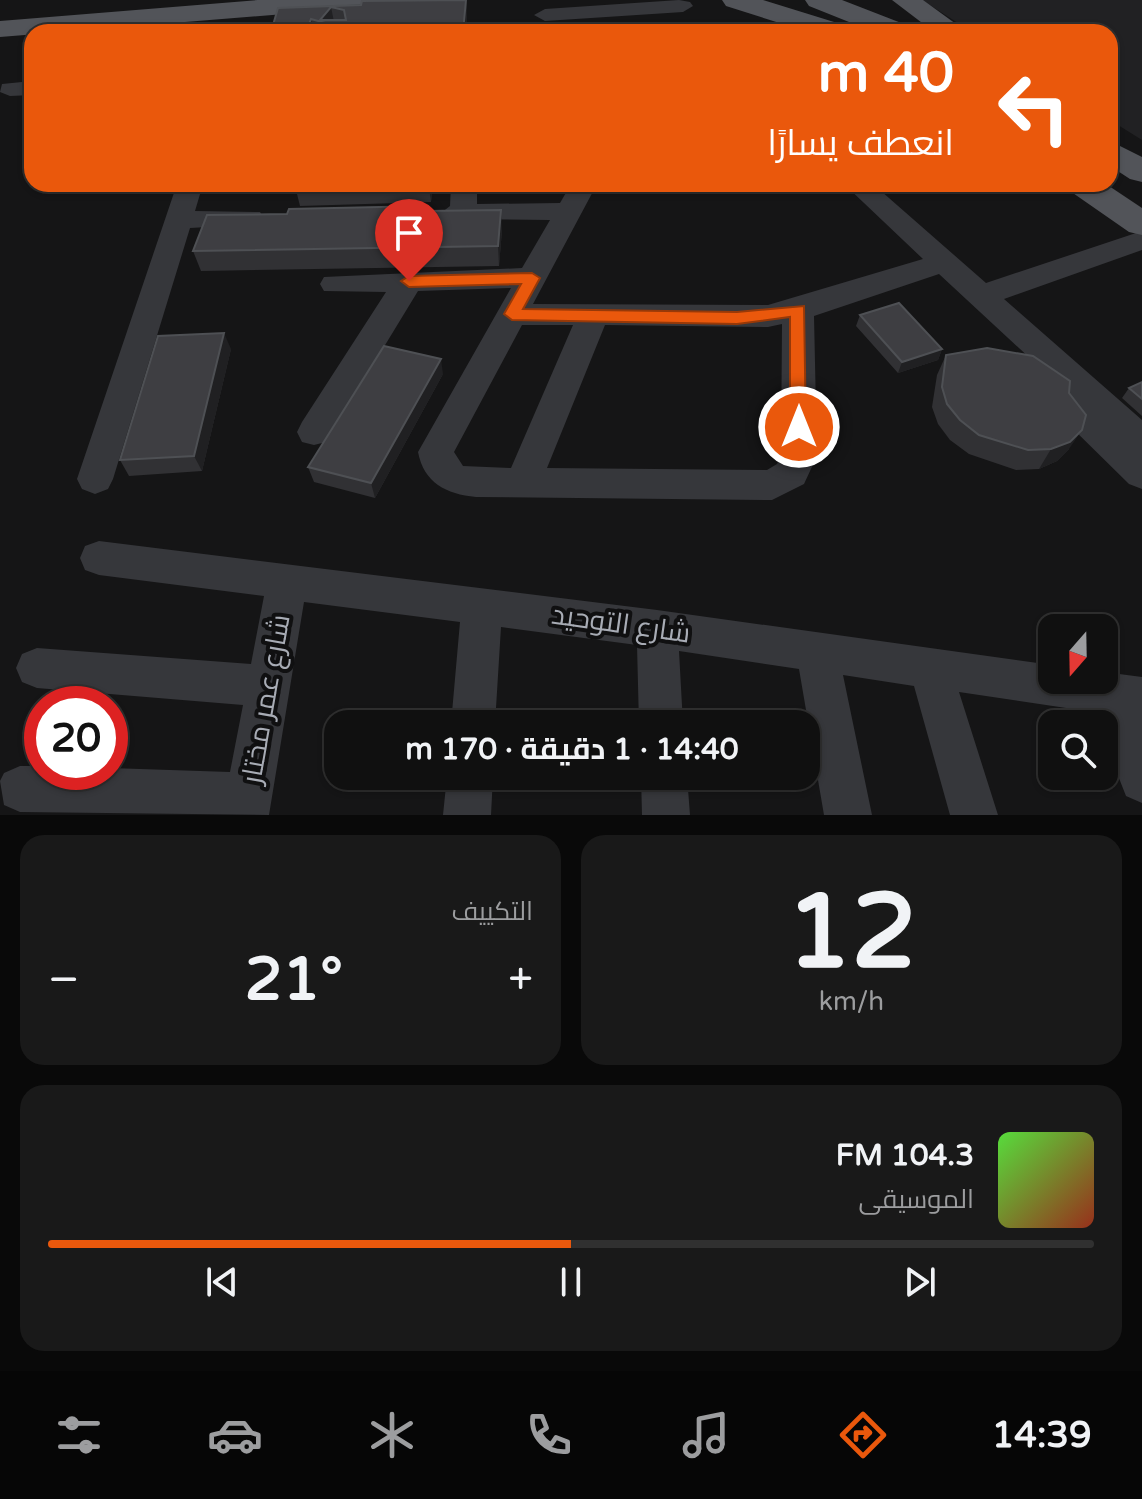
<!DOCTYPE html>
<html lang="ar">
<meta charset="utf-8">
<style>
:root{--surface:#101010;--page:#191919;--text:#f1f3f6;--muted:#9c9d9f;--line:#303030;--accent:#ea580c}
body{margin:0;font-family:"Varela Round",Cairo,sans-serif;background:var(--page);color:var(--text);direction:rtl;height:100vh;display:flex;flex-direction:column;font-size:30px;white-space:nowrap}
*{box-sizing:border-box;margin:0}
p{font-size:26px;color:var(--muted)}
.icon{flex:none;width:44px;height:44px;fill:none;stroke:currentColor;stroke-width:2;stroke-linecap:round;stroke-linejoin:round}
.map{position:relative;height:815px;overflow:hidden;direction:ltr}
.side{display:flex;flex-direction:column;gap:20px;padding:20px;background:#090909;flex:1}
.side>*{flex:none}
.banner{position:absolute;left:24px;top:24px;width:1094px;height:168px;border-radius:24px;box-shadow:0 2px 6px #0004,0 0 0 2px var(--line);direction:rtl;background:#ea580c;color:#fff;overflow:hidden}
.needle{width:52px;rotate:200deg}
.controls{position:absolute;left:1038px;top:614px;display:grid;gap:16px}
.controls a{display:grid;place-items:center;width:80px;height:80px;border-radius:16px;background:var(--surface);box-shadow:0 2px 6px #0004,0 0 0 2px var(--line);font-size:40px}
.speed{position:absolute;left:24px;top:686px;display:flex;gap:16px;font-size:40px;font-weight:700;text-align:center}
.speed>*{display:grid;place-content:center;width:104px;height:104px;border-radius:50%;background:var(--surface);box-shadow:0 2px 6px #0004,0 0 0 2px var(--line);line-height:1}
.speed .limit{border:12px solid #d22;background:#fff;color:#111}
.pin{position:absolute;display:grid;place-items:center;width:68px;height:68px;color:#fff;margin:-82px -34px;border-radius:50% 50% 50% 0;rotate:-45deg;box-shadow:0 0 8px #0007}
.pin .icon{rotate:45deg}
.me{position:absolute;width:88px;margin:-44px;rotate:0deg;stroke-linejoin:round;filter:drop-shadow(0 0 6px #0008)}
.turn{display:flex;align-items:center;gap:28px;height:168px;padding:0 32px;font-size:36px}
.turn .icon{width:104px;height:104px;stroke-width:2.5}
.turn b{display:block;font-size:56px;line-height:68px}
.big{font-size:60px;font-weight:700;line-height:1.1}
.side .widget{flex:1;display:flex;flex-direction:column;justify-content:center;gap:12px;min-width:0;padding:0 28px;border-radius:24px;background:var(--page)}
.side .dial{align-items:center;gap:0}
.dial b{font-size:104px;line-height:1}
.song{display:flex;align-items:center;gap:24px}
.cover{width:96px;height:96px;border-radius:12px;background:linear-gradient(135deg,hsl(110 70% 55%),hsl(10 70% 35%))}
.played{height:8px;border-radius:4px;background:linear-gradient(90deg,var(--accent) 50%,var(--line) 50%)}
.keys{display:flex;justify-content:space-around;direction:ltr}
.heat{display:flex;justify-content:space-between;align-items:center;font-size:44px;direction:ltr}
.side .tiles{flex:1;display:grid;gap:20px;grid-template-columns:1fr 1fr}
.widget:last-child{grid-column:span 2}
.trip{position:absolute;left:324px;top:710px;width:496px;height:80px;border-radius:24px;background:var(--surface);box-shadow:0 2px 6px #0004,0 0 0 2px var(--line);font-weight:700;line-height:80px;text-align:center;direction:rtl}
.tab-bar{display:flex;height:128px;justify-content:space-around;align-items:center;background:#060606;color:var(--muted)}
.tab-bar .icon{width:56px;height:56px}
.tab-bar .selected{color:var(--accent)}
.tab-bar b{font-size:36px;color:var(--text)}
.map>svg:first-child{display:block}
.built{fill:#212123}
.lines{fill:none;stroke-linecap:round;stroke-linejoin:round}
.minor{fill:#36373b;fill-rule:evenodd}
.major{fill:#525459;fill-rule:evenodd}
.wall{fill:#313134}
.shaded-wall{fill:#202022}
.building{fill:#3e3e42;stroke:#4e5054;stroke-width:2;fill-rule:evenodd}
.route{fill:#ea580c;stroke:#983908;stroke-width:2}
.labels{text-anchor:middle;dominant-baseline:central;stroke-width:8;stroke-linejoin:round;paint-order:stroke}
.near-street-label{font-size:28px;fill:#a8acb5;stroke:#101011}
</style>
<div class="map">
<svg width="1142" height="815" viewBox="0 0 1142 815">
<rect width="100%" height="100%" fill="#151516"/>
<path class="built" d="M922,0H1142V140L1110,120V32H972Z"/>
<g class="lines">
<path class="minor" d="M679,0L690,2L693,6L683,12L545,21L534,15L545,9Z
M32,81V95L10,96L0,92L2,84Z
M177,184H203L195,211L260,212L264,218L260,224L190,228L113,479L108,489L95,494L82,489L77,479Z
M451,184H477V204L560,203L571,184H597L533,304L768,305L923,259L844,184H873L986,283L1142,231V250L1004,299L1142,420V489L1129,484L1064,420L1059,411L1064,402L1074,399L939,274L814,316L817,456L804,484L772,500L476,497C446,494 424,483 418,452L511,288L418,291L326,442L314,445L302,442L297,432L302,422L386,292L324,291L320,284L324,277L522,268L550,220L445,219L441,213L450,206ZM782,324L781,456L777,464L767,470L547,468L605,325L768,327ZM522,325H573L511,468L463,466L454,452Z
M99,541L657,610L1052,665V680H1104V672L1142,677V803L1126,796L1104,740V724H1098L1093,712L959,692L998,815H950L914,686L843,675L872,815H824L799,669L679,651L683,724H639L637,645L501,627L495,724H451L460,622L304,602L269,815L20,812L4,805L0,781L4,773L20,766H42V772H110V768L230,772L243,705L37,688L22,682L16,668L22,654L37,648L251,664L264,596L99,575L85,570L80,558L85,546Z
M447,776H493L491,815H443Z
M641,776H687L690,815H642Z"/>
<path class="major" d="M258,0H371L367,6L358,8L0,37V21Z
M722,0H763L847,26L851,32H808L726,6Z
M805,0H842L909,26L913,32H874L809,6Z
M892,0H923L967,32H934Z
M1110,141L1142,157V182L1130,179L1110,166Z
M1065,184H1106L1142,208V235L1129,232L1070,191Z"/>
</g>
<path class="wall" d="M466,0L467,13L466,32H271L278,8Z
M433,184L431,202L300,206L296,190Z
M426,206L427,211L502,230L499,266L201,271L193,251L287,214Z
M860,315L942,349L938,360L898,373L856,326Z
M231,349L202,471L129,476L120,460Z
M946,355L1069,393V449L1057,461L1039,469L1016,470L969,454L950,440L938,424L932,407L937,375Z
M443,374L375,498L314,482L308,467Z
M1142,382V416L1122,398L1129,388Z"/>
<path class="shaded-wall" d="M466,0L467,13L466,32H463Z
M331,7L334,22L320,20Z
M311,19L314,32H306Z
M429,184H433L431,202L429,187Z
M501,210L502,230L499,266L498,246Z
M224,333L231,349L202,471L194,456Z
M942,349L938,360L898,373L902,362Z
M441,359L443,374L375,498L371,483Z
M1082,430L1069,449L1057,461L1039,469L1051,449Z"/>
<path class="building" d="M466,0L463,32H335L336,26L311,19L306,32H271L278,8L361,5L362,1ZM331,7L344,10L346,20H320Z
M297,184H429V187L296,190Z
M426,206V211L501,210L498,246L193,251L207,215L287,214L289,209Z
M899,303L942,349L902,362L860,315Z
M224,333L194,456L120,460L158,336Z
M384,346L441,359L371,483L308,467Z
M987,348L1033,356L1070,381L1069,393L1086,415L1082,430L1070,442L1051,449L1028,450L979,435L960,420L947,404L942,387L946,355Z
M1142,382V399L1129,388Z"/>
<path class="route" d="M532,273L540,278L523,309L737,312L804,306L806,432L799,434L790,427V317L737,324L512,320L504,314L521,284L409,287L401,281L409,276Z"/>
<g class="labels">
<g class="near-street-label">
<text transform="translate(621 624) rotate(8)">شارع التوحيد</text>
<text transform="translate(266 699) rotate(-80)">شارع عمر مختار</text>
</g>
</g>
</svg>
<div class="controls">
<a><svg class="needle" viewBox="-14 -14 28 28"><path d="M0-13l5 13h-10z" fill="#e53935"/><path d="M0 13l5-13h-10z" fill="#9c9d9f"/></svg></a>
<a><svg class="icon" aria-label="search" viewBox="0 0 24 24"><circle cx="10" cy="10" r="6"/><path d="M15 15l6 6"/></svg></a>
</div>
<div class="speed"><div class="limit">20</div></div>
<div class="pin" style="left:409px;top:281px;background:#d93025"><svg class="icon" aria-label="arrive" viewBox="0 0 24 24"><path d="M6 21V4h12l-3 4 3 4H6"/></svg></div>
<svg class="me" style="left:799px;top:427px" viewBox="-20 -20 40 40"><circle r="17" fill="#ea580c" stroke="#fff" stroke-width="3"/><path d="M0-11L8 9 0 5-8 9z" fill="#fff"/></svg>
<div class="trip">14:40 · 1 دقيقة · 170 m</div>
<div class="banner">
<div class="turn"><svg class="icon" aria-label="left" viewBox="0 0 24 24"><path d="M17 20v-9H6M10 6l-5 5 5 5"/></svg><div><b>40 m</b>انعطف يسارًا</div></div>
</div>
</div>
<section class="side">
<div class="tiles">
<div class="widget dial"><b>12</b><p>km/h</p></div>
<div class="widget"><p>التكييف</p>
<div class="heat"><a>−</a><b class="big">21°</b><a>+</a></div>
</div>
<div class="widget">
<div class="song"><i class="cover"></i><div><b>104.3 FM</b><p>الموسيقى</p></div></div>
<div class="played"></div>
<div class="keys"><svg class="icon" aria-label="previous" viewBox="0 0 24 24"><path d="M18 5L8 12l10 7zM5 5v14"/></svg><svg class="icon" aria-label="pause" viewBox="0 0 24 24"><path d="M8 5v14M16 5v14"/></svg><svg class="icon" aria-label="next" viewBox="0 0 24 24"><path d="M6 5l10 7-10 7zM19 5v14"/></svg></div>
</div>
</div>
</section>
<nav class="tab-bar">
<b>14:39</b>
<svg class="icon selected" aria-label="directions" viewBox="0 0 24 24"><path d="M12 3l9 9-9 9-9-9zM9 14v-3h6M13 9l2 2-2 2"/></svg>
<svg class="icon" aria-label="music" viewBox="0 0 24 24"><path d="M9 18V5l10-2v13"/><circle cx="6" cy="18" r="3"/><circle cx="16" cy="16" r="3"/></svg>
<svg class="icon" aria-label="phone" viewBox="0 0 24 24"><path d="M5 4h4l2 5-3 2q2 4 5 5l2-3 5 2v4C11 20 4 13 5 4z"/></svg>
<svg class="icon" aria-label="climate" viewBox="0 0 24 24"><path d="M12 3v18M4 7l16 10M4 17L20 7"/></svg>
<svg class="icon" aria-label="car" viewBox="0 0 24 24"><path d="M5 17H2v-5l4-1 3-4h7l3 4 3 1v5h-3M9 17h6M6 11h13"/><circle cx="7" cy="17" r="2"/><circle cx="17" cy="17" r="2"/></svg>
<svg class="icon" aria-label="filters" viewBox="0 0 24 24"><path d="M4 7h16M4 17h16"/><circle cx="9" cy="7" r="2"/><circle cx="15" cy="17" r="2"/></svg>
</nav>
